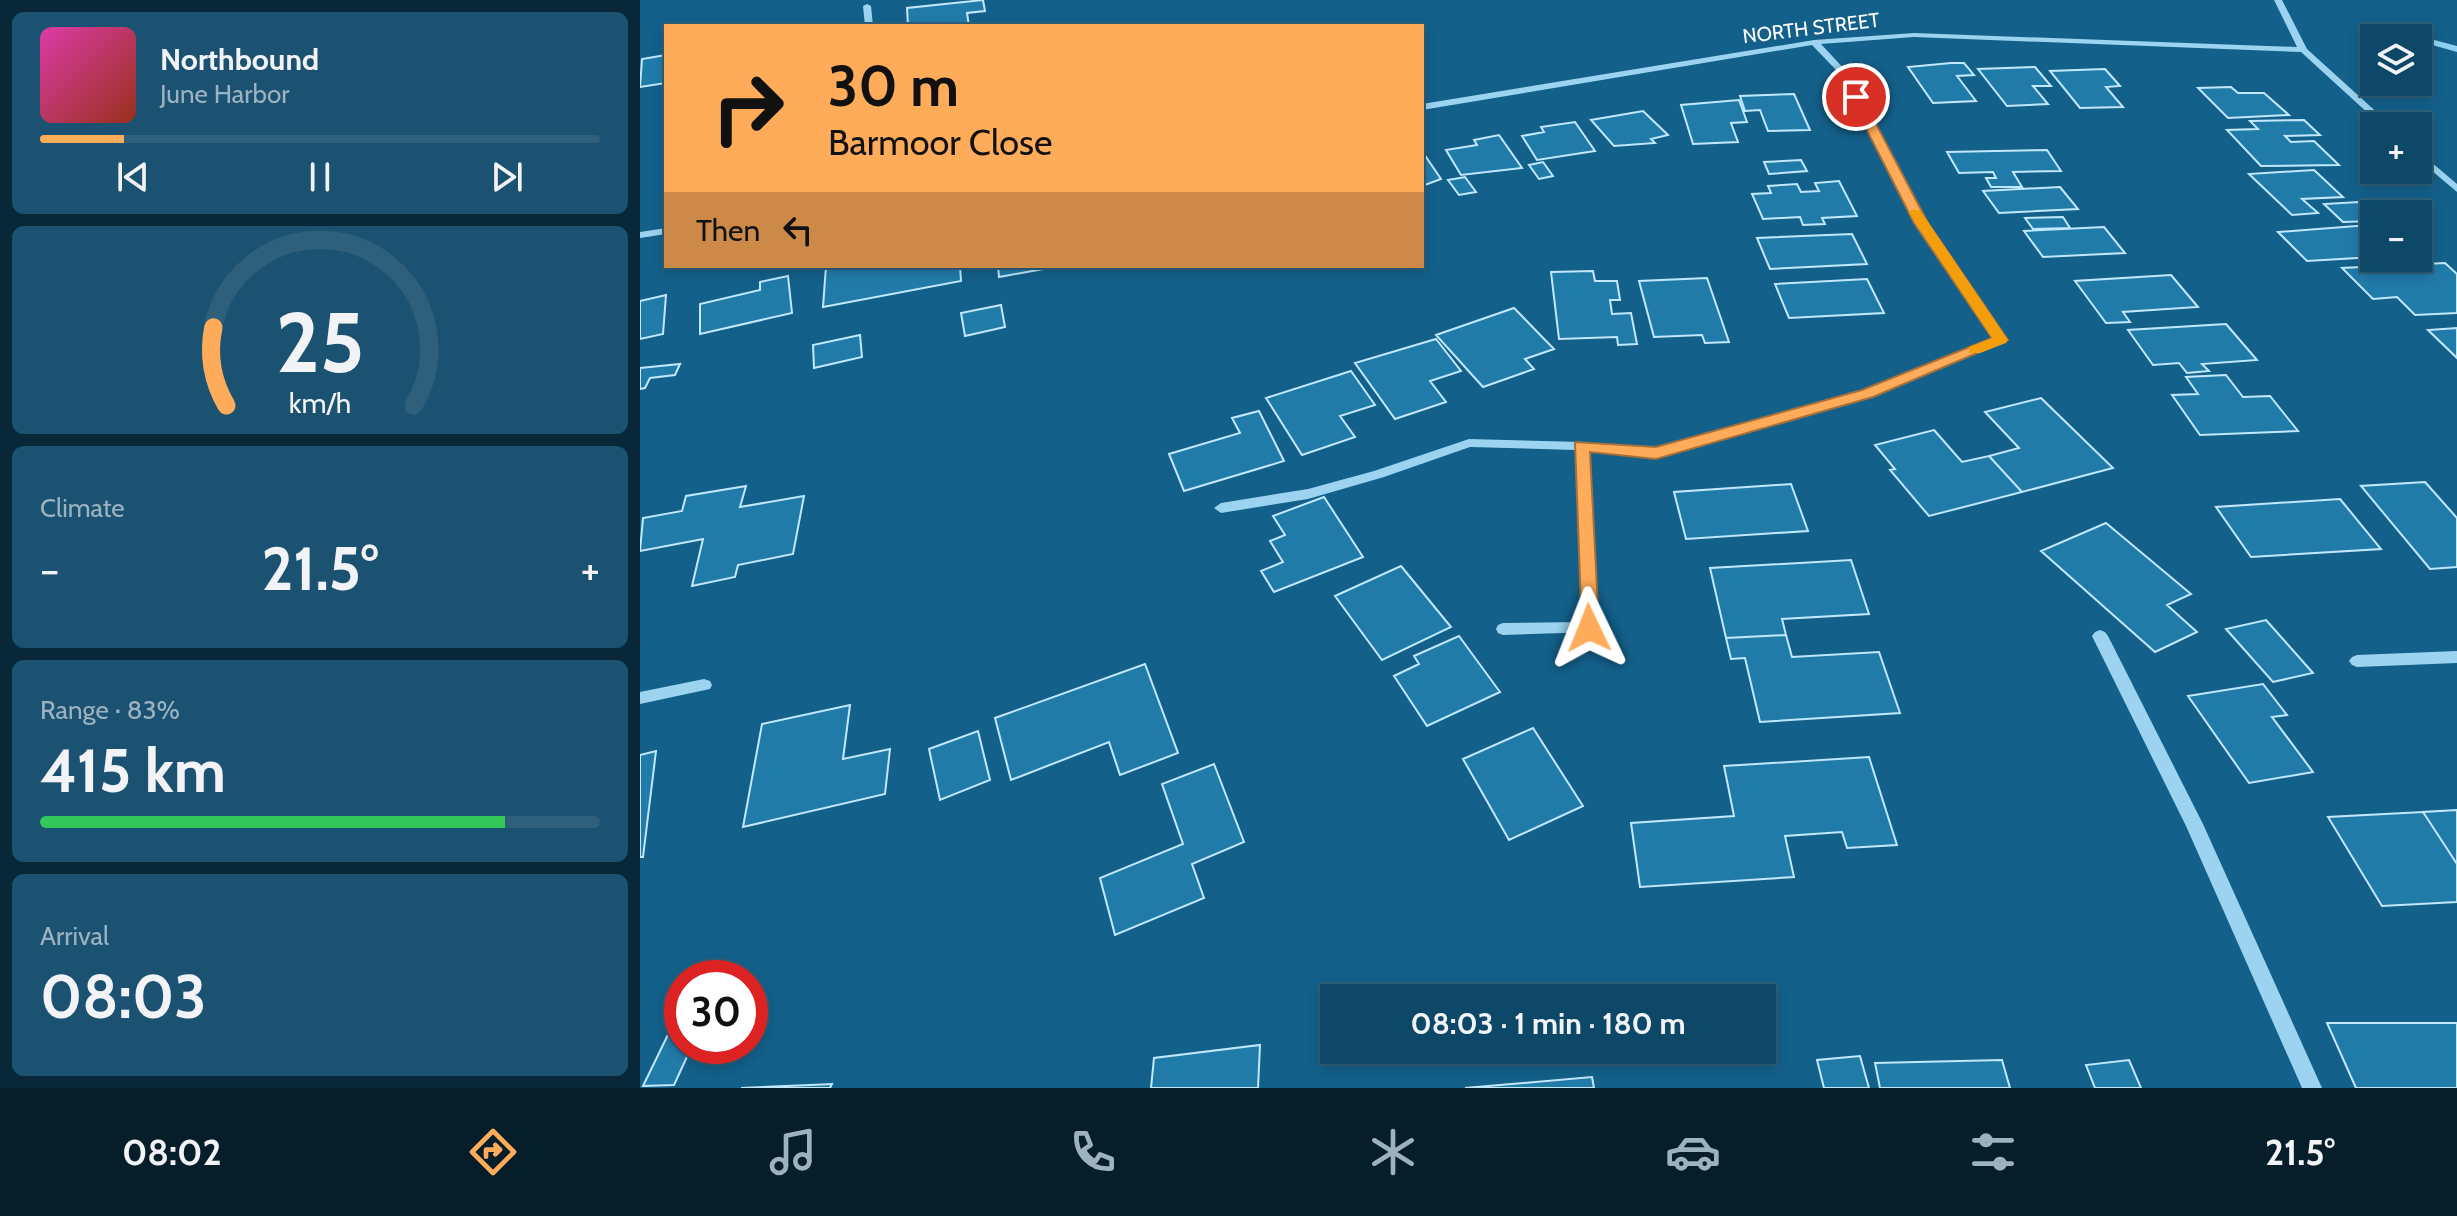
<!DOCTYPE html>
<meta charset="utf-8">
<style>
:root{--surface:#0e4868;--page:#1c5271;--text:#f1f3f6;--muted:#9bb2c0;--line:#2e607c;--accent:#ffac5a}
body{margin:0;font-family:Cabin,sans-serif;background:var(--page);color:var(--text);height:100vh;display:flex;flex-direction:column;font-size:30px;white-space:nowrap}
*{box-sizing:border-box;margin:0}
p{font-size:26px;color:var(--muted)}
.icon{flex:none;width:44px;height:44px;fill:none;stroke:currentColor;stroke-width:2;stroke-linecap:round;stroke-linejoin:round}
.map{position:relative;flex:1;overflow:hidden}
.drawer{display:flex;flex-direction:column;gap:12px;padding:12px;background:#082839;width:640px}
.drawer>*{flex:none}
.guide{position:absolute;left:24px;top:24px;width:760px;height:244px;border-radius:0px;box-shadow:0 4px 12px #0003,0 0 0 2px var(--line);background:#ffac5a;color:#111;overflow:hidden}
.tools{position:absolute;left:1720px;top:24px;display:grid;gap:16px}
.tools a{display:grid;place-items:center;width:72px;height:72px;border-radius:0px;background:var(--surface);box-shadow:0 4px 12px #0003,0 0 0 2px var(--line);font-size:40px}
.speed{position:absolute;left:24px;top:960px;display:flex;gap:16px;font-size:40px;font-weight:700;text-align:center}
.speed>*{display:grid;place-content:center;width:104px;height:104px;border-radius:50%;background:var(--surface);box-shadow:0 4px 12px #0003,0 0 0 2px var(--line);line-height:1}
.speed .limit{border:12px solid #d22;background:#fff;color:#111}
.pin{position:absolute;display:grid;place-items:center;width:68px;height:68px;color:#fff;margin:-34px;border:4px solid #fff;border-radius:50%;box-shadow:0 2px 8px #0007}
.me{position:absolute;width:88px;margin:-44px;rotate:358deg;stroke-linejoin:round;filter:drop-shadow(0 0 6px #0008)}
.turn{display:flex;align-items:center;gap:28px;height:168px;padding:0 32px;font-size:36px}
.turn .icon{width:104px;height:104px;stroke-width:2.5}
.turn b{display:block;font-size:56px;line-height:68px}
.then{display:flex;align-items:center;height:76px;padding:0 32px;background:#0003;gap:16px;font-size:30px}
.big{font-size:60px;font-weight:700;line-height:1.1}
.drawer .widget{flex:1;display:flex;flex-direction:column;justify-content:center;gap:12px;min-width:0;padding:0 28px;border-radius:12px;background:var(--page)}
.drawer .dial{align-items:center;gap:0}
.dial svg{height:208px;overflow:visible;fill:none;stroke:var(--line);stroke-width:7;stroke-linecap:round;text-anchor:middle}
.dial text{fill:var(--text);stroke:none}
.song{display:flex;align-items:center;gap:24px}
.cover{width:96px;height:96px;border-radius:12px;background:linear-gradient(135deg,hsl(320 70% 55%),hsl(10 70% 35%))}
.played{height:8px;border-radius:4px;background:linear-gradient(90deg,var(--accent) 15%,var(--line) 15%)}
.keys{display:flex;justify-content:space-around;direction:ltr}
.heat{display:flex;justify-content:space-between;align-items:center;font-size:44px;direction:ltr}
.charge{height:12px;border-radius:6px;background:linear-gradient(90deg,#34c759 83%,var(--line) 0)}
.trip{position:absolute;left:680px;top:984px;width:456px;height:80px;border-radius:0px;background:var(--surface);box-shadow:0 4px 12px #0003,0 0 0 2px var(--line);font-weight:700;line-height:80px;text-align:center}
.tab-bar{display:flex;height:128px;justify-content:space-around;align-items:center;background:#061d2a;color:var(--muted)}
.tab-bar .icon{width:56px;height:56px}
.tab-bar .active{color:var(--accent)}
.tab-bar b{font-size:36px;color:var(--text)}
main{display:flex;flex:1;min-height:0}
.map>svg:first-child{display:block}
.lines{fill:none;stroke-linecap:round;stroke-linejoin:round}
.stream{fill:#8cd2f3;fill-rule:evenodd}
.building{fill:#217ba9;stroke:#c1e8fc;stroke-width:2}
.minor{fill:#9bd3f0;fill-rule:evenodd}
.route{fill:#ffac5a;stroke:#a6703a;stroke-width:2}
.slow{fill:#f59e0b}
.labels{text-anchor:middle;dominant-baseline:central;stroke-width:8;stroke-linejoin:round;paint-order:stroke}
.far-street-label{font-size:20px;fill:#fff;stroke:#13608a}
</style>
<main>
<section class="drawer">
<div class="widget">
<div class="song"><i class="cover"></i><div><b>Northbound</b><p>June Harbor</p></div></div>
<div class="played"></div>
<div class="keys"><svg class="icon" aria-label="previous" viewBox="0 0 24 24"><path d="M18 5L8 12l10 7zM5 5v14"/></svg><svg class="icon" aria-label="pause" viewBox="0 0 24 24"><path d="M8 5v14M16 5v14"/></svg><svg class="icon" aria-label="next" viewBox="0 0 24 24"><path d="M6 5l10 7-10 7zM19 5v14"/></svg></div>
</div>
<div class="widget dial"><svg viewBox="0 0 100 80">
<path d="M14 69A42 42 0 1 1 86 69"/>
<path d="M14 69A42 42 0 0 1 9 39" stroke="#ffac5a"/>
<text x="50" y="56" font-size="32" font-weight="700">25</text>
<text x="50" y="72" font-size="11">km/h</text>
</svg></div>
<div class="widget"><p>Climate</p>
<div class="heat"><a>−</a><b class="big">21.5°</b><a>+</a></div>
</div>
<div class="widget"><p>Range · 83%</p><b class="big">415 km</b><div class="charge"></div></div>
<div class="widget"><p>Arrival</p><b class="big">08:03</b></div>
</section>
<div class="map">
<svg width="1817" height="1088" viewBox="0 0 1817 1088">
<rect width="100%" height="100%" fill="#13608a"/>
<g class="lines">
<path class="stream" d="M1749,28L1817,46V52L1778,41V38L1749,32Z"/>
</g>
<path class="building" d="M343,0L345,11L327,13L329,26H268L267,8Z
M26,55V83L0,87L2,59Z
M1311,63H1324L1334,75L1317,76L1336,101L1293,103L1268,67Z
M1395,67L1411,86H1393L1408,104L1367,106L1338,69Z
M1465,69L1480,86L1466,87L1483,107L1440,108L1410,71Z
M1591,87L1598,93H1624L1649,115L1588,118L1558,88Z
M1154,94L1170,130L1128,131L1120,110L1105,111L1100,96Z
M1099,100L1107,122L1091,123L1098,142L1053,144L1041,105Z
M1003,111L1028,135L1011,139L1015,143L974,146L951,120Z
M1664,120L1680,135L1645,136L1651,142L1674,141L1699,165L1621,166L1587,130L1618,129L1610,121Z
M935,122L955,151L897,160L882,136L904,132L901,127Z
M859,135L882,168L821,175L806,150L837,145L834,140Z
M1407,150L1421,171L1373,172L1382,187H1351L1346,178H1356L1353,172L1319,173L1307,152Z
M782,151L801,179L782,186Z
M1161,160L1167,171L1129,174L1124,162Z
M903,162L913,176L899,179L889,165Z
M1674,170L1703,197L1662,199L1678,213L1652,215L1609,174Z
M825,177L836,192L819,195L808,180Z
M1199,181L1217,216L1182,218L1185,224L1163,225L1160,217L1123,219L1112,194L1131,193L1128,186L1157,184L1161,192L1179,191L1175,183Z
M1420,187L1438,209L1359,213L1343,191Z
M1719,202L1734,216V221L1703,222L1684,204Z
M1423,217L1430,228L1393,229L1385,218Z
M1729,225L1734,230V257L1667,261L1638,232Z
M1464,227L1485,253L1403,257L1384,231Z
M1212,234L1227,264L1130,269L1117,238Z
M1805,263L1817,274V313L1775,315L1757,297L1733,299L1702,268Z
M186,266H320L321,281L183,307Z
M358,266H420L359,277Z
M953,271L955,281H977L980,300H970L972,314L991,313L997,344L978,345L977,337L919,339L911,272Z
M1531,275L1558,307L1483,312L1490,322L1466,323L1435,281Z
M148,276L152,313L60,334V304L120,290V282Z
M1067,278L1089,342L1065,343L1062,335L1014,337L999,281Z
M1227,279L1244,313L1149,318L1135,284Z
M26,295L23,334L0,339V301Z
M361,305L365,327L325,336L321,313Z
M874,308L914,349L885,359L894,369L843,387L796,335Z
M1586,324L1617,360L1562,364L1569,371L1547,373L1539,363L1513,365L1488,330Z
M1817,328V358L1788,330Z
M220,335L222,357L174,368L173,345Z
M796,339L821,371L790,381L806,402L755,419L715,363Z
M40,364L35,375L10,378L5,388L0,389V368Z
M711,371L735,405L700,416L715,437L662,455L626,398Z
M1586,375L1603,397L1630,396L1658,431L1560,435L1532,395L1558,394L1546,377Z
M1401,398L1473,468L1382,492L1349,456L1379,448L1345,412Z
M619,411L644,461L544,491L529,454L600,433L592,418Z
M1294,430L1322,462L1349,456L1382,492L1289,516L1250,470L1255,469L1235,445Z
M1785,482L1817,518V567L1790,569L1721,486Z
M1151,484L1168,531L1046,539L1034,492Z
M106,486L100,507L164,496L153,554L98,565L95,577L52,586L63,539L0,551L3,518L42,511L46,496Z
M684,497L723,557L634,592L621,571L643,562L630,541L645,535L633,516Z
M1700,499L1741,549L1611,557L1576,507Z
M1466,523L1551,594L1527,605L1557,632L1515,652L1401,551Z
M1211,560L1229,614L1142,619L1146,635L1086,638L1070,568Z
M761,566L811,627L742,660L695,596Z
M1626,620L1673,673L1633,682L1586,629Z
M1146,635L1152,657L1239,652L1260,713L1120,722L1105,658L1091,659L1086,638Z
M819,636L860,692L787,726L754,676L779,664L774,656Z
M505,664L538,753L480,775L469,742L371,780L355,718Z
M1623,684L1647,715L1632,717L1673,772L1609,783L1548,696Z
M210,705L203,759L250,749L245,794L103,827L122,724Z
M893,728L943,806L869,840L823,759Z
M338,731L350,780L300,800L289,749Z
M16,751L3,857H0V755Z
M1229,757L1257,845L1207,848L1202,832L1145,836L1154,877L1000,887L991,823L1094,816L1084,766Z
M574,764L604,842L552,864L564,898L475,935L460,878L543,844L522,784Z
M1817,810V864L1783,812Z
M1783,812L1817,864V902L1742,906L1688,817Z
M39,1012H42V1046H52L34,1085L3,1086Z
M1687,1023H1817V1088H1716Z
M620,1045L618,1088H511L514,1058Z
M1220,1056L1229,1088H1184L1177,1060Z
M1362,1060L1370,1088H1240L1235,1063Z
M1489,1060L1501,1088H1455L1446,1065Z
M952,1077L954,1088H825Z
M192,1084L190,1088H101Z"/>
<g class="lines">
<path class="minor" d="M1634,0H1642L1667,49L1752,126H1742L1661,52L1274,37L1181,44L1207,72L1286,223L1367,340L1232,397L1016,457L948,451L956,628L954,632L863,635L858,633L856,629L858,625L863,623L941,622L935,450L830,447L744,477L668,499L581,513L574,508L581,503L668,489L734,471L829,439L941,442L1016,449L1224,391L1354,339L1276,223L1199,73L1172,45L782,110V104L1174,40L1274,33L1657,47Z
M227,4L231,6L233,26H225L223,6Z
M1778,151L1817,184V192L1778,159Z
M26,228V234L0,238V232Z
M1460,630L1465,632L1468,636L1563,824L1682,1088H1662L1546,826L1452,636L1455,632Z
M1817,651V663L1717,667L1712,665L1709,661L1712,657L1717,655Z
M64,679L70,681L72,685L70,689L0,704V692Z"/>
</g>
<path class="route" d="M1216,94L1222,97L1288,223L1368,340L1233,397L1016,459L950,452L959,628L949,636L942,634L935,442L1016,447L1222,390L1352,338L1274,223L1210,97Z"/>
<path class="slow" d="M1271,210H1280L1368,340L1366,343L1340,353H1329V347L1352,338L1269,213Z"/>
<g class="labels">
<g class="far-street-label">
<text transform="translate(1171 28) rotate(-7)">NORTH STREET</text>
</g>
</g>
</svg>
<div class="tools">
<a><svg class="icon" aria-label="layers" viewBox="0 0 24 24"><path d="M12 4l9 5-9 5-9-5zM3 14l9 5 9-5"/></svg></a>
<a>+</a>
<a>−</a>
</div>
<div class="speed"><div class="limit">30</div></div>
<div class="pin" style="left:1216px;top:97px;background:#d93025"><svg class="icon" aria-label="arrive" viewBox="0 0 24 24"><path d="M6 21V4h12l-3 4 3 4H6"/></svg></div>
<svg class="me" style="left:949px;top:628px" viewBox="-20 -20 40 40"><path d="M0-17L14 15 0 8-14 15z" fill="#ffac5a" stroke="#fff" stroke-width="4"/></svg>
<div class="trip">08:03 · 1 min · 180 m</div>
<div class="guide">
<div class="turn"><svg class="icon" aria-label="right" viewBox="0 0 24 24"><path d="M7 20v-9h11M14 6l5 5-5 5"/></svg><div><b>30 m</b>Barmoor Close</div></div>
<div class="then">Then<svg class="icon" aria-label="left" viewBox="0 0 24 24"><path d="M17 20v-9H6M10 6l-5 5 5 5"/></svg></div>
</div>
</div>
</main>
<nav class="tab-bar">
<b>08:02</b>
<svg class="icon active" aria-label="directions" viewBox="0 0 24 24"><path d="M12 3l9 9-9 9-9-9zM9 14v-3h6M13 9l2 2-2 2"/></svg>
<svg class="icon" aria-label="music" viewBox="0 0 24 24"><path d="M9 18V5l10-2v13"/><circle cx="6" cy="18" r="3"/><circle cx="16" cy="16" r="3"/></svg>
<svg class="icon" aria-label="phone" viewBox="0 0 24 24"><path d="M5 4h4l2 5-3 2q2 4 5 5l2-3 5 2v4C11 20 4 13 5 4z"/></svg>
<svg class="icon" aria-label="climate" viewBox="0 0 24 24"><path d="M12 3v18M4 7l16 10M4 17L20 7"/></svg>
<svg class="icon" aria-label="car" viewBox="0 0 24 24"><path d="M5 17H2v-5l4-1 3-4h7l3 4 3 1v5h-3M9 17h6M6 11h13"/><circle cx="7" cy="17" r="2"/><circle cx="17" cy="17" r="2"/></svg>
<svg class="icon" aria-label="filters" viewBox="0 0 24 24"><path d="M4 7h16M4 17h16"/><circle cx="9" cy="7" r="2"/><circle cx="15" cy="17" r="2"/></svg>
<b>21.5°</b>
</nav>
